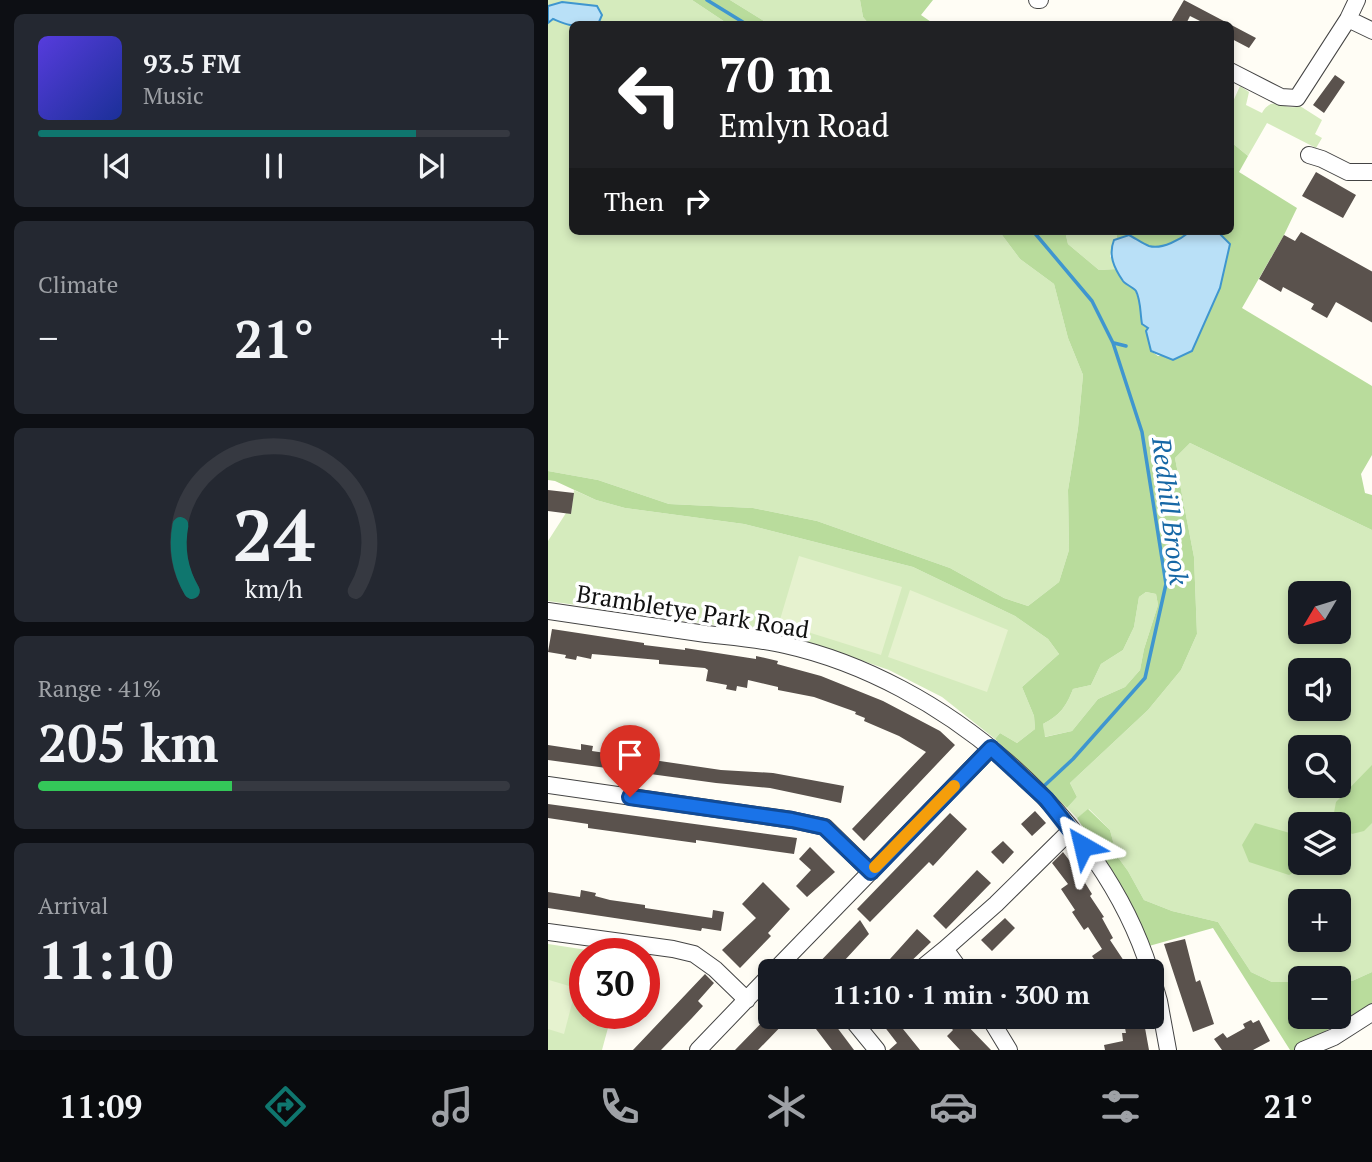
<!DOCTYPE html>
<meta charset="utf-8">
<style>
:root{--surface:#171b24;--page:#242831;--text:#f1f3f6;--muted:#9ea1a6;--line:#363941;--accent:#0f766e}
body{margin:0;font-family:"PT Serif",serif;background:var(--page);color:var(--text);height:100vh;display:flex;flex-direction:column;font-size:26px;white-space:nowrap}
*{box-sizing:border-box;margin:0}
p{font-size:23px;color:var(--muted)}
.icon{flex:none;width:38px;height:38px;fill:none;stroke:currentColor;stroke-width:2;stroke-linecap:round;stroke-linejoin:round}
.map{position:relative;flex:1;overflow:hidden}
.details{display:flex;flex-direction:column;gap:14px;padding:14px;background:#0d0f14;width:548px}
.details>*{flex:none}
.banner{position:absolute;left:21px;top:21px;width:665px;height:214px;border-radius:10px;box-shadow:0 4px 10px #0003;background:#202124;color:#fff;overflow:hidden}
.needle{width:46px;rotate:232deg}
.buttons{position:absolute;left:740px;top:581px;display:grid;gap:14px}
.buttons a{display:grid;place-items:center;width:63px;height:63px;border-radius:10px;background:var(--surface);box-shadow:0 4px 10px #0003;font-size:35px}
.speed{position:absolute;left:21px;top:938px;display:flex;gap:14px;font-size:35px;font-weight:700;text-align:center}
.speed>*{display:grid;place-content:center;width:91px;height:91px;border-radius:50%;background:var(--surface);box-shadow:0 4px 10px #0003;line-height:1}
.speed .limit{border:10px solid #d22;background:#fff;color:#111}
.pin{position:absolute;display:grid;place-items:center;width:60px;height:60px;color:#fff;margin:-72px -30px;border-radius:50% 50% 50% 0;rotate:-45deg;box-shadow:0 0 7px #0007}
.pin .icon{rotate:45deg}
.me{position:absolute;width:77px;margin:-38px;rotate:323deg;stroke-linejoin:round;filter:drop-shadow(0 0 5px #0008)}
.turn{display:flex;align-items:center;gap:24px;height:147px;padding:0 35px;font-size:32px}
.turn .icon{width:91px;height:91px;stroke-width:2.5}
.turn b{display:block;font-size:49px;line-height:60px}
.then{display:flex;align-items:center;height:66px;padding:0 35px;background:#0003;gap:14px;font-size:26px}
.big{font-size:52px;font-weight:700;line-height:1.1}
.details .widget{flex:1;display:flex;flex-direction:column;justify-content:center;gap:10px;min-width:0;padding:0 24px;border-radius:10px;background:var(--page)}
.details .dial{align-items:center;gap:0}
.dial svg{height:182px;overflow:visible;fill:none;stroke:var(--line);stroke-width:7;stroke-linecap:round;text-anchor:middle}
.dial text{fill:var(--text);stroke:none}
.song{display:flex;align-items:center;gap:21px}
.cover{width:84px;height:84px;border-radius:10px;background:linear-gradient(135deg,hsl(250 70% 55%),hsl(230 70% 35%))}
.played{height:7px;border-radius:4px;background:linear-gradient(90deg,var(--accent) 80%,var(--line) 80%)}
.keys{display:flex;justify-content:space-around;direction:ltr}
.heat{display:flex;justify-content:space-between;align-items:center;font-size:38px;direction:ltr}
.charge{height:10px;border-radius:5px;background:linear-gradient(90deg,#34c759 41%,var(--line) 0)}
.trip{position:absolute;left:210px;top:959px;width:406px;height:70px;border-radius:10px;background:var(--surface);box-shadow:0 4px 10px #0003;font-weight:700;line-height:70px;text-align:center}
.dock{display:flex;height:112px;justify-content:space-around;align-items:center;background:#090b0e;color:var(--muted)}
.dock .icon{width:49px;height:49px}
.dock .on{color:var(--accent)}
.dock b{font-size:32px;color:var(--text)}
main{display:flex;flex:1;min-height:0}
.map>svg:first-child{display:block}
.green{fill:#d5ebbd;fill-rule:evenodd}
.forest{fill:#b9dc9c;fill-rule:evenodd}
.pitch{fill:#e6f2cf}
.water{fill:#b9e0f7;stroke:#3f96cf;stroke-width:2}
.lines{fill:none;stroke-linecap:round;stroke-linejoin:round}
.stream{stroke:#3f96cf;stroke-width:3.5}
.building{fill:#5a524d}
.street-casing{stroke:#444;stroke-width:18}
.street{stroke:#fff;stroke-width:16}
.route-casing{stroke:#114b97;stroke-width:18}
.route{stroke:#1a73e8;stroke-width:12}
.slow{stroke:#f59e0b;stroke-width:12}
.labels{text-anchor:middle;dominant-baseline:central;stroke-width:7;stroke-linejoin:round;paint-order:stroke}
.street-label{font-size:24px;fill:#111;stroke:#fff}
.water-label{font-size:26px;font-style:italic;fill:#1768a6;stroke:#fff}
</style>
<main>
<section class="details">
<div class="widget">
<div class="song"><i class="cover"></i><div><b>93.5 FM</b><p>Music</p></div></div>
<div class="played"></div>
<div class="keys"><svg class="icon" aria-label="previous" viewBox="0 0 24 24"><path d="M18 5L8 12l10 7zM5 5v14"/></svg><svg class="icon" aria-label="pause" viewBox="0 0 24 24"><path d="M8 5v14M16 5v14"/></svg><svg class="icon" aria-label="next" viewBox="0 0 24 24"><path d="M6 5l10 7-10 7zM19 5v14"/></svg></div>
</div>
<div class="widget"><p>Climate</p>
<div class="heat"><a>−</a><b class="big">21°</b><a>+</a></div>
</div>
<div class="widget dial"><svg viewBox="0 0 100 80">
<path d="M14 69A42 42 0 1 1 86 69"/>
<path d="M14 69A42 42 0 0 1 9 40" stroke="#0f766e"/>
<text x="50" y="56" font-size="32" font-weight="700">24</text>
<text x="50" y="72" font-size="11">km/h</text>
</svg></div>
<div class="widget"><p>Range · 41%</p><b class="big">205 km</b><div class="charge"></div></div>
<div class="widget"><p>Arrival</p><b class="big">11:10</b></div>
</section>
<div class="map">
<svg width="825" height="1050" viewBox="0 0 825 1050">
<rect width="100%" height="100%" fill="#fffdf5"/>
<path class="green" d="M0,0H144L180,24H24V231H451L472,259L506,284L520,338L535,375L530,428L520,490L521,550L511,582L480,606L456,598L402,568L269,521L205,508L121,504L50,480L0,471Z
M182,0H312L315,17L321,24H221Z
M692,86L701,92L698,105L714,113C726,93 734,112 752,106L774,120L767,134L774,138L768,148L719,123L700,156L683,142V106Z
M517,231H568L569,239L566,240L562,256L569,269L551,270L520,244Z
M642,443L824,530V972L804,981H791V978H752V982H724L703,972L670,922L624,911L596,900L580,871L569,856L562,830L541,809L529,818L519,808L529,797L522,783L600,710L633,670L649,634L646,557L627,458ZM752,593H791V632H752ZM752,670H791V709H752ZM752,747H791V786H752ZM752,824H791V863H752ZM752,901H791V940H752Z
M26,490L48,500L77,508L196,524L365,567L467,616L500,639L511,654L474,687L486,716L487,729L469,743L452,733L447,739L394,697L341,670L243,636L0,601V541L18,513L23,514Z
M598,592L608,594L610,605L596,649L592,670L577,687L550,699L524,731L496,737L495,724C512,715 518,707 525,689L543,685L553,664L575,650L586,627L591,597Z
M0,944L65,954H37V1013H64L54,1050H0Z"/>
<path class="forest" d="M144,0H182L221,24H180Z
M312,0H385L373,15L386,24H321L315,17Z
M683,142L700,156L691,172L749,208L736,235L694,308L824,386V455L813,474L817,493L824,495V530L642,443L627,458L646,557L649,634L633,670L600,710L522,783L529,797L519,808L447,739L452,733L469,743L487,729L486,716L474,687L511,654L500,639L467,616L365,567L196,524L77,508L48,500L7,481L0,480V471L50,480L121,504L205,508L269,521L402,568L456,598L480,606L511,582L521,550L520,490L530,428L535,375L520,338L506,284L472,259L451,231H517L520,244L551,270L569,269L576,283L587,289L592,305V313L600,328L603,351L610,356L644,350L672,288L682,244L669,231H682V167L685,161L683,159ZM598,592L608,594L610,605L596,649L592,670L577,687L550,699L524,731L497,737L495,724C512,715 518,707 525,689L543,685L553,664L575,650L586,627L591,597Z
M568,231H643C633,239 614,250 601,246C595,244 588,238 581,235L569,239Z
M824,765V823L816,831L804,834L785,818L788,802Z
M540,809L562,830L569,856L580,871L596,900L624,911L670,922L703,972L724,982H752V1017H791V981H804L824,972V1003L746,1050H742L665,928L601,946C581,900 556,860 529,818Z
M707,823L752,836V863H760L761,865L741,875L701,862L694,845Z"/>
<path class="pitch" d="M251,556L354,587L333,655L231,623Z
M362,590L460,630L439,692L340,657Z
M1,980L28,988L16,1034L0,1029Z"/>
<path class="water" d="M14,2L49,6L54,15L51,22C41,21 31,26 22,25C17,24 10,21 5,19L0,23V6Z
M643,231H669L682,244L672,288L644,351L625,360L603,351L598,331L600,328L594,324C592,313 593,301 588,291C585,287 578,285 575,281C566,268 560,255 566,240L581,235C587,238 595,244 601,246C614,250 633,239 643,231Z"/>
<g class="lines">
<path class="stream" d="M159,0L198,24
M485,231L544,301L565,343L594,432L618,584L597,678L525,759L496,786
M566,343L578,346"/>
</g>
<path class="building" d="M636,0L708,38L701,48L682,38V24H658L642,16L638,24H622Z
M787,75L797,82L776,113L765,105Z
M768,172L808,195L795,218L754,196Z
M753,232L825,272V323L788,302L779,318L763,309L766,304L735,287L733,292L711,279L736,235L747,241Z
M0,490L26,493L23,514L0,511Z
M4,629L96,643V645L137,650V648L208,659V656L230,661L229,664L273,676L335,701L392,731L407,745L316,841L304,829L378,752L351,736L316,721L317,718L307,714L308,712L266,697L230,690V687L200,680L199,688L189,686L188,691L178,689L179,685L158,681L160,670L157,668L111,664V660L44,654L43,659L29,656L28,660L17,658L18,655L0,652Z
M33,744L45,746L44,751L173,770L225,773L296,786L293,803L222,788L168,783L0,760V745L33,750Z
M0,804L249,838L246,854L148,840V843L40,828V824L0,818Z
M487,811L498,823L484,836L473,824Z
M402,813L419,829L385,866L381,862L322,922L309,909Z
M455,841L466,852L455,864L443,852Z
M262,847L287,872L259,897L248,886L263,870L251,859Z
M515,852L531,873L544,894L542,896L556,917L554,918L565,938L562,940L576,961L572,964L577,971H554L544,956L554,949L540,927L536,930L524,912L527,910L513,889L520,884L504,863Z
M429,870L443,883L398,929L385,916Z
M215,882L242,909L220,933L223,936L192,968L174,950L208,918L194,904Z
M33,890L48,893L47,896L62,900L97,905V908L164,918L165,910L176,912L173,931L154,928L153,931L0,908V892L32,897Z
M457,918L467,928L444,951L433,940Z
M312,920L321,934L296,961L286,971H263Z
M369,929L383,942L354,970L342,959Z
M637,939L648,982L652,980L666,1024L645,1032L616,944Z
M157,974L166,983L150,1001L155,1006L144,1018L113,1050H85Z
M221,1015L222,1017H242L210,1050H187Z
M329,1017H351L358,1026L355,1029L372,1050H341L349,1043Z
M393,1017H411L443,1050H412L399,1036L405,1030Z
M581,1017H595L601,1050H557L556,1045L575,1041L574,1033H578L575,1018Z
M282,1018L306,1050H284L268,1029Z
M703,1020L705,1023L711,1020L722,1041L705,1050H674L666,1039L675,1033L679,1038L697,1028L695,1024Z"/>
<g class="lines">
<defs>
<path id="street" d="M489,0H492
M800,19L825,31
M682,71L733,97L749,98L800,19L809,0
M761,155L774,159L800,172H825
M0,611C53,619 105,626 158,634C184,637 211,639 237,645C394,680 554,816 602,971
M0,785L244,820L277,827L323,872
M0,932L125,949L146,954L167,969L199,1000
M226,971L443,748
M370,971L397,949
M413,971L397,949L448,904L524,829
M604,977L611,1001L620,1050
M302,1017L329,1050
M441,1017L461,1050
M150,1050L222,975
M755,1050L786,1037L825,1012"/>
</defs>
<use href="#street" class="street-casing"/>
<use href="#street" class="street"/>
</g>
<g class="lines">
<defs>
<path id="route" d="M82,797L244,820L276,827L323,872L443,748L498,799L535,846"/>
</defs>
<use href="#route" class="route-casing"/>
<use href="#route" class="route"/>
<path class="slow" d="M327,867L406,786"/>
</g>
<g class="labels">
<g class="street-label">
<text transform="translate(145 611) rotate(9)">Brambletye Park Road</text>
</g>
<g class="water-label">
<text transform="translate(623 511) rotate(83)">Redhill Brook</text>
</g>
</g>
</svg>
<div class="buttons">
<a><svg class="needle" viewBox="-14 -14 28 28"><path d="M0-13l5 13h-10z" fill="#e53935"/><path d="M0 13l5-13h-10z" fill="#9ea1a6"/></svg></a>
<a><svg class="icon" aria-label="sound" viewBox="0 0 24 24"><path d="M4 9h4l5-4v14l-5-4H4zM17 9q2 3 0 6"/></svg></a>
<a><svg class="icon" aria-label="search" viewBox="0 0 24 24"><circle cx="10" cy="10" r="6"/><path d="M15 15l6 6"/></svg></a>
<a><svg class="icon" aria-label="layers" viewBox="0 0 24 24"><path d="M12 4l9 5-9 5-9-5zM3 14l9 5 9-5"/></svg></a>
<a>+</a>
<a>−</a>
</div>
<div class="speed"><div class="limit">30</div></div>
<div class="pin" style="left:82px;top:797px;background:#d93025"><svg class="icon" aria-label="arrive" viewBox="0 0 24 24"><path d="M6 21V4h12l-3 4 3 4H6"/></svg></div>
<svg class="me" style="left:535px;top:846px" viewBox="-20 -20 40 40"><path d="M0-17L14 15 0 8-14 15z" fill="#1a73e8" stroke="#fff" stroke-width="4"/></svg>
<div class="trip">11:10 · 1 min · 300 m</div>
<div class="banner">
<div class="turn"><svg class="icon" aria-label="left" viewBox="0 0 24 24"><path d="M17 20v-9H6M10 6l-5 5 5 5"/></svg><div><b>70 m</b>Emlyn Road</div></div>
<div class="then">Then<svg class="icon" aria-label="right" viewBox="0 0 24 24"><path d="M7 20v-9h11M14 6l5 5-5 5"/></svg></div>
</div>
</div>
</main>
<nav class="dock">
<b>11:09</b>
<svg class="icon on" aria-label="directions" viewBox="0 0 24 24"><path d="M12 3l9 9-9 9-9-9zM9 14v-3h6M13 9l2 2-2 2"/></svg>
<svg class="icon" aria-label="music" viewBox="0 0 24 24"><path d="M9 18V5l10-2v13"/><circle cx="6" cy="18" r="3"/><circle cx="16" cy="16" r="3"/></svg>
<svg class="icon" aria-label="phone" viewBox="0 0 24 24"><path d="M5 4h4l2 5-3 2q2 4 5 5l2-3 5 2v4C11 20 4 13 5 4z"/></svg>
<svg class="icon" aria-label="climate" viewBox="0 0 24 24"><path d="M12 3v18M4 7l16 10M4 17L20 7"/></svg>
<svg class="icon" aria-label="car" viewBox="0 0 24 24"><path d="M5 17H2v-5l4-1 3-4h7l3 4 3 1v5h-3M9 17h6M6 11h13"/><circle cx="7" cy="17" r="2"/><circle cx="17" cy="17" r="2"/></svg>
<svg class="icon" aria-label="filters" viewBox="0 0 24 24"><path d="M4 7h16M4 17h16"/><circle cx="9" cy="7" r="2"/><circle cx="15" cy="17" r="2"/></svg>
<b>21°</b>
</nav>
